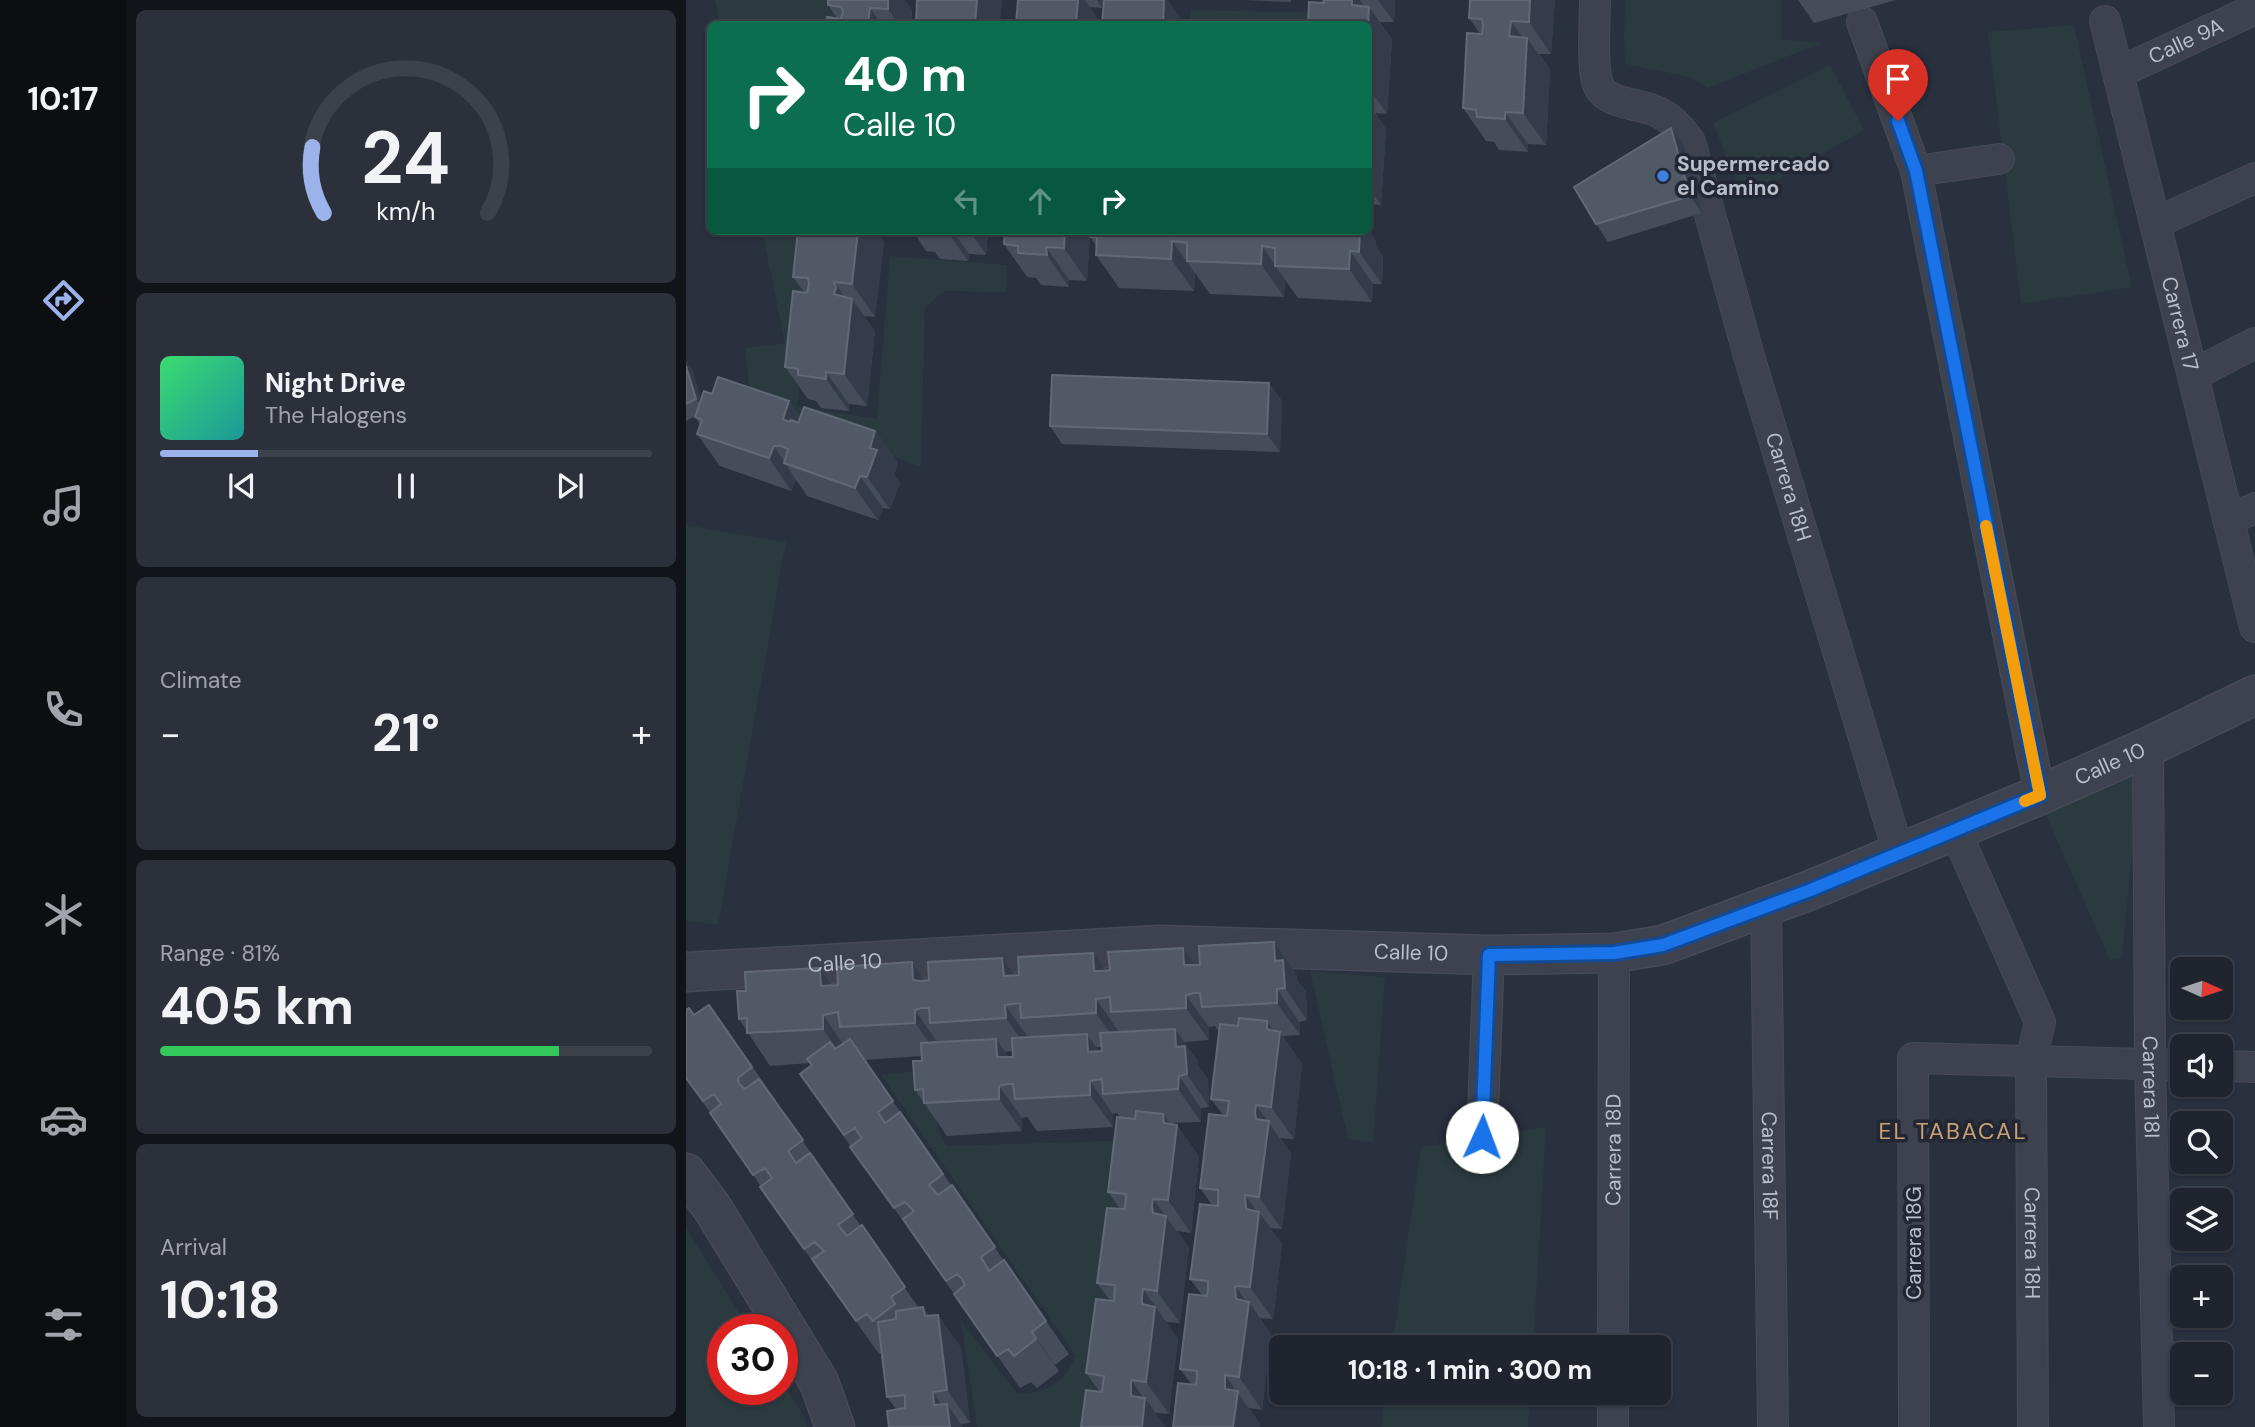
<!DOCTYPE html>
<meta charset="utf-8">
<style>
:root{--surface:#1f242e;--page:#2c303a;--text:#f1f3f6;--muted:#a1a4aa;--line:#3c414a;--accent:#9bb2eb}
body{margin:0;font-family:"DM Sans",sans-serif;background:var(--page);color:var(--text);height:100vh;display:flex;flex-direction:column;font-size:26px;white-space:nowrap}
*{box-sizing:border-box;margin:0}
p{font-size:23px;color:var(--muted)}
.icon{flex:none;width:38px;height:38px;fill:none;stroke:currentColor;stroke-width:2;stroke-linecap:round;stroke-linejoin:round}
.map{position:relative;flex:1;overflow:hidden}
.details{display:flex;flex-direction:column;gap:10px;padding:10px;background:#111419;width:560px}
.details>*{flex:none}
.top-card{position:absolute;left:21px;top:21px;width:665px;height:214px;border-radius:10px;box-shadow:0 2px 5px #0004,0 0 0 2px var(--line);background:#0b6e4f;color:#fff;overflow:hidden}
.needle{width:46px;rotate:93deg}
.tools{position:absolute;left:1484px;top:957px;display:grid;gap:14px}
.tools a{display:grid;place-items:center;width:63px;height:63px;border-radius:10px;background:var(--surface);box-shadow:0 2px 5px #0004,0 0 0 2px var(--line);font-size:35px}
.speed{position:absolute;left:21px;top:1314px;display:flex;gap:14px;font-size:35px;font-weight:700;text-align:center}
.speed>*{display:grid;place-content:center;width:91px;height:91px;border-radius:50%;background:var(--surface);box-shadow:0 2px 5px #0004,0 0 0 2px var(--line);line-height:1}
.speed .limit{border:10px solid #d22;background:#fff;color:#111}
.pin{position:absolute;display:grid;place-items:center;width:60px;height:60px;color:#fff;margin:-72px -30px;border-radius:50% 50% 50% 0;rotate:-45deg;box-shadow:0 0 7px #0007}
.pin .icon{rotate:45deg}
.me{position:absolute;width:77px;margin:-38px;rotate:2deg;stroke-linejoin:round;filter:drop-shadow(0 0 5px #0008)}
.turn{display:flex;align-items:center;gap:24px;height:147px;padding:0 21px;font-size:32px}
.turn .icon{width:91px;height:91px;stroke-width:2.5}
.turn b{display:block;font-size:49px;line-height:60px}
.lanes{display:flex;align-items:center;height:66px;padding:0 21px;background:#0003;justify-content:center;gap:35px;direction:ltr}
.lanes .off{opacity:.35}
.big{font-size:52px;font-weight:700;line-height:1.1}
.details .tile{flex:1;display:flex;flex-direction:column;justify-content:center;gap:10px;min-width:0;padding:0 24px;border-radius:10px;background:var(--page)}
.details .dial{align-items:center;gap:0}
.dial svg{height:182px;overflow:visible;fill:none;stroke:var(--line);stroke-width:7;stroke-linecap:round;text-anchor:middle}
.dial text{fill:var(--text);stroke:none}
.song{display:flex;align-items:center;gap:21px}
.cover{width:84px;height:84px;border-radius:10px;background:linear-gradient(135deg,hsl(140 70% 55%),hsl(180 70% 35%))}
.played{height:7px;border-radius:4px;background:linear-gradient(90deg,var(--accent) 20%,var(--line) 20%)}
.keys{display:flex;justify-content:space-around;direction:ltr}
.heat{display:flex;justify-content:space-between;align-items:center;font-size:38px;direction:ltr}
.charge{height:10px;border-radius:5px;background:linear-gradient(90deg,#34c759 81%,var(--line) 0)}
.trip{position:absolute;left:583px;top:1335px;width:402px;height:70px;border-radius:10px;background:var(--surface);box-shadow:0 2px 5px #0004,0 0 0 2px var(--line);font-weight:700;line-height:70px;text-align:center}
main{display:flex;flex:1;min-height:0}
.menu{display:flex;flex-direction:column;width:126px;justify-content:space-around;align-items:center;background:#0c0e12;color:var(--muted)}
.menu .icon{width:49px;height:49px}
.menu .on{color:var(--accent)}
.menu b{font-size:32px;color:var(--text)}
.map>svg:first-child{display:block}
.green{fill:#2b3a3f}
.lines{fill:none;stroke-linecap:round;stroke-linejoin:round}
.minor-casing{stroke:#464b57;stroke-width:32}
.tertiary-casing{stroke:#464b57;stroke-width:41}
.minor{stroke:#3d424e;stroke-width:30}
.tertiary{stroke:#3d424e;stroke-width:38}
.wall{fill:#454d5b;fill-rule:evenodd}
.shaded-wall{fill:#343c4b}
.building{fill:#515967;stroke:#626976;stroke-width:2}
.route-casing{stroke:#114b97;stroke-width:18}
.route{stroke:#1a73e8;stroke-width:12}
.slow{stroke:#f59e0b;stroke-width:12}
.shop-dot{fill:#3f7fe0;stroke:#222733;stroke-width:2.5}
.labels{text-anchor:middle;dominant-baseline:central;stroke-width:7;stroke-linejoin:round;paint-order:stroke}
.street-label{font-size:21px;fill:#b9bec8;stroke:#222733}
.poi-label{font-size:21px;font-weight:bold;fill:#b9bec8;stroke:#222733;text-anchor:start}
.neighbourhood-label{font-size:23px;letter-spacing:2px;fill:#c8a174;stroke:#222733}
</style>
<main>
<nav class="menu">
<b>10:17</b>
<svg class="icon on" aria-label="directions" viewBox="0 0 24 24"><path d="M12 3l9 9-9 9-9-9zM9 14v-3h6M13 9l2 2-2 2"/></svg>
<svg class="icon" aria-label="music" viewBox="0 0 24 24"><path d="M9 18V5l10-2v13"/><circle cx="6" cy="18" r="3"/><circle cx="16" cy="16" r="3"/></svg>
<svg class="icon" aria-label="phone" viewBox="0 0 24 24"><path d="M5 4h4l2 5-3 2q2 4 5 5l2-3 5 2v4C11 20 4 13 5 4z"/></svg>
<svg class="icon" aria-label="climate" viewBox="0 0 24 24"><path d="M12 3v18M4 7l16 10M4 17L20 7"/></svg>
<svg class="icon" aria-label="car" viewBox="0 0 24 24"><path d="M5 17H2v-5l4-1 3-4h7l3 4 3 1v5h-3M9 17h6M6 11h13"/><circle cx="7" cy="17" r="2"/><circle cx="17" cy="17" r="2"/></svg>
<svg class="icon" aria-label="filters" viewBox="0 0 24 24"><path d="M4 7h16M4 17h16"/><circle cx="9" cy="7" r="2"/><circle cx="15" cy="17" r="2"/></svg>
</nav>
<section class="details">
<div class="tile dial"><svg viewBox="0 0 100 80">
<path d="M14 69A42 42 0 1 1 86 69"/>
<path d="M14 69A42 42 0 0 1 9 40" stroke="#9bb2eb"/>
<text x="50" y="56" font-size="32" font-weight="700">24</text>
<text x="50" y="72" font-size="11">km/h</text>
</svg></div>
<div class="tile">
<div class="song"><i class="cover"></i><div><b>Night Drive</b><p>The Halogens</p></div></div>
<div class="played"></div>
<div class="keys"><svg class="icon" aria-label="previous" viewBox="0 0 24 24"><path d="M18 5L8 12l10 7zM5 5v14"/></svg><svg class="icon" aria-label="pause" viewBox="0 0 24 24"><path d="M8 5v14M16 5v14"/></svg><svg class="icon" aria-label="next" viewBox="0 0 24 24"><path d="M6 5l10 7-10 7zM19 5v14"/></svg></div>
</div>
<div class="tile"><p>Climate</p>
<div class="heat"><a>−</a><b class="big">21°</b><a>+</a></div>
</div>
<div class="tile"><p>Range · 81%</p><b class="big">405 km</b><div class="charge"></div></div>
<div class="tile"><p>Arrival</p><b class="big">10:18</b></div>
</section>
<div class="map">
<svg width="1569" height="1427" viewBox="0 0 1569 1427">
<rect width="100%" height="100%" fill="#29303e"/>
<path class="green" d="M29,0H162L159,24H34Z
M940,0H1096L1095,39L1136,43L1022,88L1004,77L939,64L938,32Z
M505,10L642,13L641,24H504Z
M1388,25L1446,287L1335,304L1302,32Z
M1144,65L1178,130L1058,200L1027,123Z
M76,231H133L111,406L191,419L204,256L321,265L320,292L259,291L239,307L235,467L65,405L59,348L99,343Z
M0,525L100,542L32,925L0,920Z
M1454,767L1436,958L1424,960L1359,813Z
M624,971L699,977L687,1142L662,1139Z
M247,1069L252,1130L260,1146L450,1140L417,1427H291L275,1321L332,1394C361,1393 378,1383 390,1356L195,1075Z
M860,1127L847,1347L706,1348L735,1147Z
M0,1228L64,1330H37V1390H96V1382L119,1417L121,1427H0Z
M700,1393H844L842,1427H695Z"/>
<g class="lines">
<defs>
<g id="minor">
<path id="s1" d="M909,0C909,23 906,55 910,77C914,105 947,102 967,110C984,116 994,128 1004,142L1063,356L1213,854"/>
<path id="s2" d="M1419,21L1569,627"/>
<path d="M1176,22L1230,171L1354,795"/>
<path id="s3" d="M1432,73L1569,9"/>
<path d="M1230,171L1313,159"/>
<path d="M1469,223L1569,178"/>
<path d="M1507,375L1569,343"/>
<path d="M1542,520L1569,508"/>
<path id="s4" d="M1462,747L1464,1064L1473,1427"/>
<path id="s5" d="M1269,830L1354,1022L1345,1061L1347,1427"/>
<path id="s6" d="M1080,907L1087,1427"/>
<path d="M1535,1066L1569,1067"/>
<path d="M796,1137L803,955"/>
<path id="s7" d="M927,1348L928,953"/>
<path d="M927,1427V1393"/>
<path d="M1228,1427L1227,1058L1496,1065"/>
</g>
<g id="tertiary">
<path id="s8" d="M0,972L473,945L803,955L928,953L977,945L1122,891L1354,795L1462,747L1569,695"/>
<path d="M0,1173L25,1206L133,1382L149,1427"/>
</g>
</defs>
<use href="#minor" class="minor-casing"/>
<use href="#tertiary" class="tertiary-casing"/>
<use href="#minor" class="minor"/>
<use href="#tertiary" class="tertiary"/>
</g>
<path class="wall" d="M332,0H417L416,8L404,7L415,24Z
M557,0H605V2Z
M635,0H709L708,22H694L706,39L701,114L689,113L700,129L695,205L682,204V24L637,3Z
M869,0L865,54H853L864,70L860,145L842,144V152L813,150L808,142L800,141L777,108L794,34L783,18Z
M1112,0H1210L1128,23Z
M142,5L226,10L225,24H140L151,18Z
M998,146L1016,213L922,242L910,224Z
M112,231H190L198,242L189,317L178,316L189,331L181,406L163,404V411L135,408L130,401L122,399L99,367L118,292L107,277Z
M227,231H302L300,255L283,254L282,261L254,259L249,252L240,251Z
M404,231L401,281L383,280V287L355,285L350,278L341,277L318,244Z
M404,231H682L690,241V246L697,257L696,284H687L686,302L612,298L599,280L598,297L524,294L509,273L508,291L433,288L410,255L411,247L404,237Z
M0,361L6,369L15,400L26,394L114,418L189,431L212,463L208,475L214,483L204,509L197,508L192,520L121,496L110,480L105,491L34,466L11,434L14,425L9,416L0,421Z
M583,383L596,401L594,452L376,444L364,426Z
M509,965L611,975V980L620,992L621,1020L613,1022L614,1035L597,1036L616,1064L608,1139L594,1138L605,1154L596,1229L584,1228L596,1244L587,1319L574,1318L585,1334L576,1410L563,1408L574,1424L506,1385L494,1369L516,1295L504,1279L526,1205L514,1188L537,1115L525,1099L533,1032L529,1026L523,1027V1040L498,1042L512,1061V1066L522,1079L523,1107L515,1108V1122L484,1123L491,1125L513,1157L505,1233L491,1231L503,1248L494,1323L480,1322L492,1339L483,1414L470,1413L413,1391L400,1373L424,1300L411,1283L434,1209L422,1192L434,1117L431,1113L427,1114V1127L351,1131L341,1117L336,1118V1131L261,1136L229,1090L236,1061V1056L178,1060L383,1354L369,1365L373,1371L351,1388L345,1382L334,1388L114,1074L125,1065L124,1063L84,1066L53,1019L60,991L134,968L146,985ZM410,1047H415L416,1051H413ZM327,1051V1057H323L319,1052Z
M23,1005L89,1099L88,1100L139,1173L138,1174L233,1308L237,1307L243,1315H252L275,1348L284,1423L275,1424L277,1427H203L210,1409L201,1397L196,1352L193,1354L141,1281H140L0,1078L8,1015Z"/>
<path class="shaded-wall" d="M202,0H219L226,10L225,24H212L202,9Z
M291,0H316L314,24H289Z
M382,0H399L415,24H390Z
M411,0H417L416,8Z
M478,0H482L499,24H477Z
M666,0H674L683,12V7L706,39L701,114L682,87V24H679L666,5Z
M692,0H709L708,22Z
M844,0H869L865,54L843,22Z
M184,8L195,24H183Z
M825,21L841,44V38L864,70L860,145L837,113L823,36Z
M682,105L700,129L695,205L682,187Z
M819,112L842,144V152L819,119Z
M985,128L998,146L1016,213L1004,196Z
M172,231H190L198,242L189,317L166,284Z
M261,231H267L283,254L282,261Z
M284,231H302L300,255Z
M379,231H404L401,281L378,248Z
M672,231H682L690,241V246L697,257L696,284L673,252Z
M486,241L509,273L508,291L485,259Z
M576,246L599,280L598,297L575,264Z
M360,247L383,280V287L361,255Z
M664,251L687,284L686,302L663,269Z
M148,282L166,307V299L189,331L181,406L158,374L148,294Z
M0,361L6,369L18,411L10,399L0,366Z
M140,372L163,404V411L140,379Z
M583,383L596,401L594,452L581,434Z
M103,401L126,434L97,419Z
M189,431L212,463L208,475L214,483L204,509L181,477L184,448Z
M88,446L110,480L105,491L83,458Z
M174,476L197,508L192,520L169,488Z
M588,942L611,975V980L620,992L621,1020L599,988L589,961Z
M497,948L520,980L498,965Z
M407,953L430,985L408,971Z
M316,958L339,990L318,976Z
M226,962L248,995L227,980Z
M134,968L156,1000L135,986Z
M591,989L613,1022L614,1035L591,1003Z
M500,995L523,1027V1040L500,1008Z
M410,999L433,1032V1046L410,1013Z
M319,1005L342,1037V1050L320,1018Z
M229,1010L251,1042L252,1055L229,1023Z
M137,1015L160,1048L159,1061L137,1029Z
M581,1021L593,1039L594,1032L616,1064L608,1139L585,1107Z
M489,1029L512,1061V1066L522,1079L523,1107L501,1074L490,1047Z
M401,1034L423,1066L402,1052Z
M310,1039L333,1071L311,1057Z
M493,1076L515,1108V1122L492,1089Z
M404,1081L427,1114V1127L404,1095Z
M313,1086L336,1118V1131L313,1099Z
M570,1105L605,1154L596,1229L573,1197L569,1112Z
M477,1114L490,1132L491,1125L513,1157L505,1233L482,1200Z
M559,1195L573,1214V1212L596,1244L587,1319L564,1287Z
M467,1199L503,1248L494,1323L471,1291L466,1205Z
M549,1286L562,1304L563,1302L585,1334L576,1410L553,1377Z
M457,1289L492,1339L483,1414L460,1382L456,1296Z
M237,1307L254,1332L252,1315L275,1348L284,1423L261,1390Z
M346,1332L369,1365L373,1371L350,1339Z
M539,1375L574,1424V1427H547L539,1389Z
M445,1380L459,1400V1398L480,1427H456L445,1396Z
M247,1392L262,1414L261,1404L277,1427H263L248,1405Z"/>
<path class="building" d="M142,0H202V9L184,8L182,24H184H140L141,17L155,19L157,11L155,7L142,5Z
M231,0H291L289,24H230Z
M332,0H392L390,24H330Z
M418,0H478L477,24H416Z
M638,0H666V5L683,7L682,24H622L623,2L638,3Z
M784,0H844L843,22L825,21L823,36L841,38L837,113L819,112V119L791,117L790,110L777,108L781,33L796,34L797,26L796,19L783,18Z
M985,128L1004,196L910,224L888,187Z
M112,231H172L166,284L148,282L150,288L148,294L166,299L158,374L140,372V379L112,375V369L99,367L107,291L121,293L123,284L122,278L107,277Z
M319,231H379L378,248L360,247L361,255L332,253V246L318,244Z
M404,231H674L673,252L664,251L663,269L589,266V248L576,246L575,264L501,261V243L486,241L485,259L410,255L411,237H404Z
M0,366L10,399L0,404Z
M366,375L583,383L581,434L364,426Z
M32,377L103,401L97,419L103,422L105,420L112,423L118,407L189,431L184,448L191,450L181,477L174,476L169,488L98,463L102,449L95,446H88L83,458L11,434L16,420L9,417L18,391L26,394Z
M588,942L589,961L597,960L599,988L591,989V1003L516,1007L514,993H508L500,995V1008L425,1012L424,997L410,999V1013L335,1018L334,1003L319,1005L320,1018L244,1023L243,1008H235L229,1010V1023L154,1027L152,1012L137,1015V1029L61,1033V1018L53,1019L51,991H60L59,972L134,968L135,986L152,985L151,967L226,962L227,980L234,981L243,980L242,962L316,958L318,976L333,975L332,957L407,953L408,971H415L424,970L422,952L497,948L498,965H514L513,946Z
M23,1005L66,1067L52,1078L53,1084L59,1089L73,1079L117,1140L102,1151L110,1163L124,1153L167,1214L152,1225L161,1236L176,1225L219,1287L205,1297L209,1304L187,1321L181,1314L170,1321L126,1259L138,1251L129,1242L118,1249L74,1187L86,1178L79,1168L67,1175L24,1113L35,1104L28,1094L17,1101L0,1078V1010L3,1008L8,1015Z
M553,1018L581,1021V1029L594,1032L585,1107L570,1105L569,1112L570,1119L583,1121L573,1197L559,1195L560,1209L573,1212L564,1287L549,1286L550,1299L563,1302L553,1377L539,1375V1389L552,1391L547,1427H487L492,1383L510,1385L511,1378V1371L494,1369L503,1294L521,1296L522,1289V1281L504,1279L514,1204L532,1206V1190L514,1188L523,1114L541,1116L542,1108L543,1101L525,1099L534,1024L552,1026Z
M489,1029L490,1047L499,1046L501,1074L493,1076L492,1089L417,1094L416,1079L404,1081V1095L329,1099L327,1084H321L313,1086V1099L238,1103L237,1089L229,1090L227,1061H236L235,1043L310,1039L311,1057H327L326,1038L401,1034L402,1052L416,1051L414,1033Z
M164,1039L207,1101L192,1112L195,1117L199,1123L214,1112L257,1174L243,1185L252,1195L266,1185L309,1247L295,1257L303,1271L318,1260L360,1321L346,1332L350,1339L328,1356L322,1349L311,1356L268,1294L279,1285L276,1279L271,1274L260,1281L217,1219L228,1211L219,1202L208,1208L164,1147L176,1138L172,1133L169,1128L158,1135L114,1074L126,1065L121,1059L144,1042L149,1049Z
M450,1111L477,1114L478,1123L491,1125L482,1200L467,1199L466,1205L467,1213L480,1216L471,1291L457,1289L456,1296V1304L469,1307L460,1382L445,1380V1396L459,1398L456,1427H395L400,1390L416,1392L418,1376L400,1373L410,1299L428,1301L429,1285L411,1283L421,1208L439,1209L440,1194L422,1192L431,1117L449,1119Z
M237,1307L239,1316L252,1315L261,1390L247,1392L248,1405L261,1404L264,1427H203L201,1411L219,1408V1395L201,1397L192,1322L210,1319V1311Z"/>
<g class="lines">
<defs>
<path id="route" d="M796,1137L803,955L928,953L977,945L1122,891L1354,795L1230,171L1212,121"/>
</defs>
<use href="#route" class="route-casing"/>
<use href="#route" class="route"/>
<path class="slow" d="M1300,526L1354,795L1339,801"/>
</g>
<circle class="shop-dot" cx="977" cy="176" r="7"/>
<g class="labels">
<g class="street-label">
<text stroke="none"><textPath href="#s3" startOffset="75">Calle 9A</textPath></text>
<text stroke="none"><textPath href="#s2" startOffset="312">Carrera 17</textPath></text>
<text stroke="none"><textPath href="#s1" startOffset="556">Carrera 18H</textPath></text>
<text stroke="none"><textPath href="#s8" startOffset="1461">Calle 10</textPath></text>
<text stroke="none"><textPath href="#s8" startOffset="726">Calle 10</textPath></text>
<text stroke="none"><textPath href="#s8" startOffset="159">Calle 10</textPath></text>
<text stroke="none"><textPath href="#s4" startOffset="340">Carrera 18I</textPath></text>
<text stroke="none"><textPath href="#s7" startOffset="198">Carrera 18D</textPath></text>
<text stroke="none"><textPath href="#s6" startOffset="259">Carrera 18F</textPath></text>
<text transform="translate(1228 1243) rotate(-90)">Carrera 18G</text>
<text stroke="none"><textPath href="#s5" startOffset="432">Carrera 18H</textPath></text>
</g>
<g class="poi-label">
<text x="991" y="164">Supermercado<tspan x="991" dy="24">el Camino</tspan></text>
</g>
<g class="neighbourhood-label">
<text x="1267" y="1131">EL TABACAL</text>
</g>
</g>
</svg>
<div class="tools">
<a><svg class="needle" viewBox="-14 -14 28 28"><path d="M0-13l5 13h-10z" fill="#e53935"/><path d="M0 13l5-13h-10z" fill="#a1a4aa"/></svg></a>
<a><svg class="icon" aria-label="sound" viewBox="0 0 24 24"><path d="M4 9h4l5-4v14l-5-4H4zM17 9q2 3 0 6"/></svg></a>
<a><svg class="icon" aria-label="search" viewBox="0 0 24 24"><circle cx="10" cy="10" r="6"/><path d="M15 15l6 6"/></svg></a>
<a><svg class="icon" aria-label="layers" viewBox="0 0 24 24"><path d="M12 4l9 5-9 5-9-5zM3 14l9 5 9-5"/></svg></a>
<a>+</a>
<a>−</a>
</div>
<div class="speed"><div class="limit">30</div></div>
<div class="pin" style="left:1212px;top:121px;background:#d93025"><svg class="icon" aria-label="arrive" viewBox="0 0 24 24"><path d="M6 21V4h12l-3 4 3 4H6"/></svg></div>
<svg class="me" style="left:796px;top:1137px" viewBox="-20 -20 40 40"><circle r="19" fill="#fff"/><path d="M0-13L10 11 0 6-10 11z" fill="#1a73e8"/></svg>
<div class="trip">10:18 · 1 min · 300 m</div>
<div class="top-card">
<div class="turn"><svg class="icon" aria-label="right" viewBox="0 0 24 24"><path d="M7 20v-9h11M14 6l5 5-5 5"/></svg><div><b>40 m</b>Calle 10</div></div>
<div class="lanes"><svg class="icon off" aria-label="left" viewBox="0 0 24 24"><path d="M17 20v-9H6M10 6l-5 5 5 5"/></svg><svg class="icon off" aria-label="ahead" viewBox="0 0 24 24"><path d="M12 20V5M6 11l6-6 6 6"/></svg><svg class="icon" aria-label="right" viewBox="0 0 24 24"><path d="M7 20v-9h11M14 6l5 5-5 5"/></svg></div>
</div>
</div>
</main>
